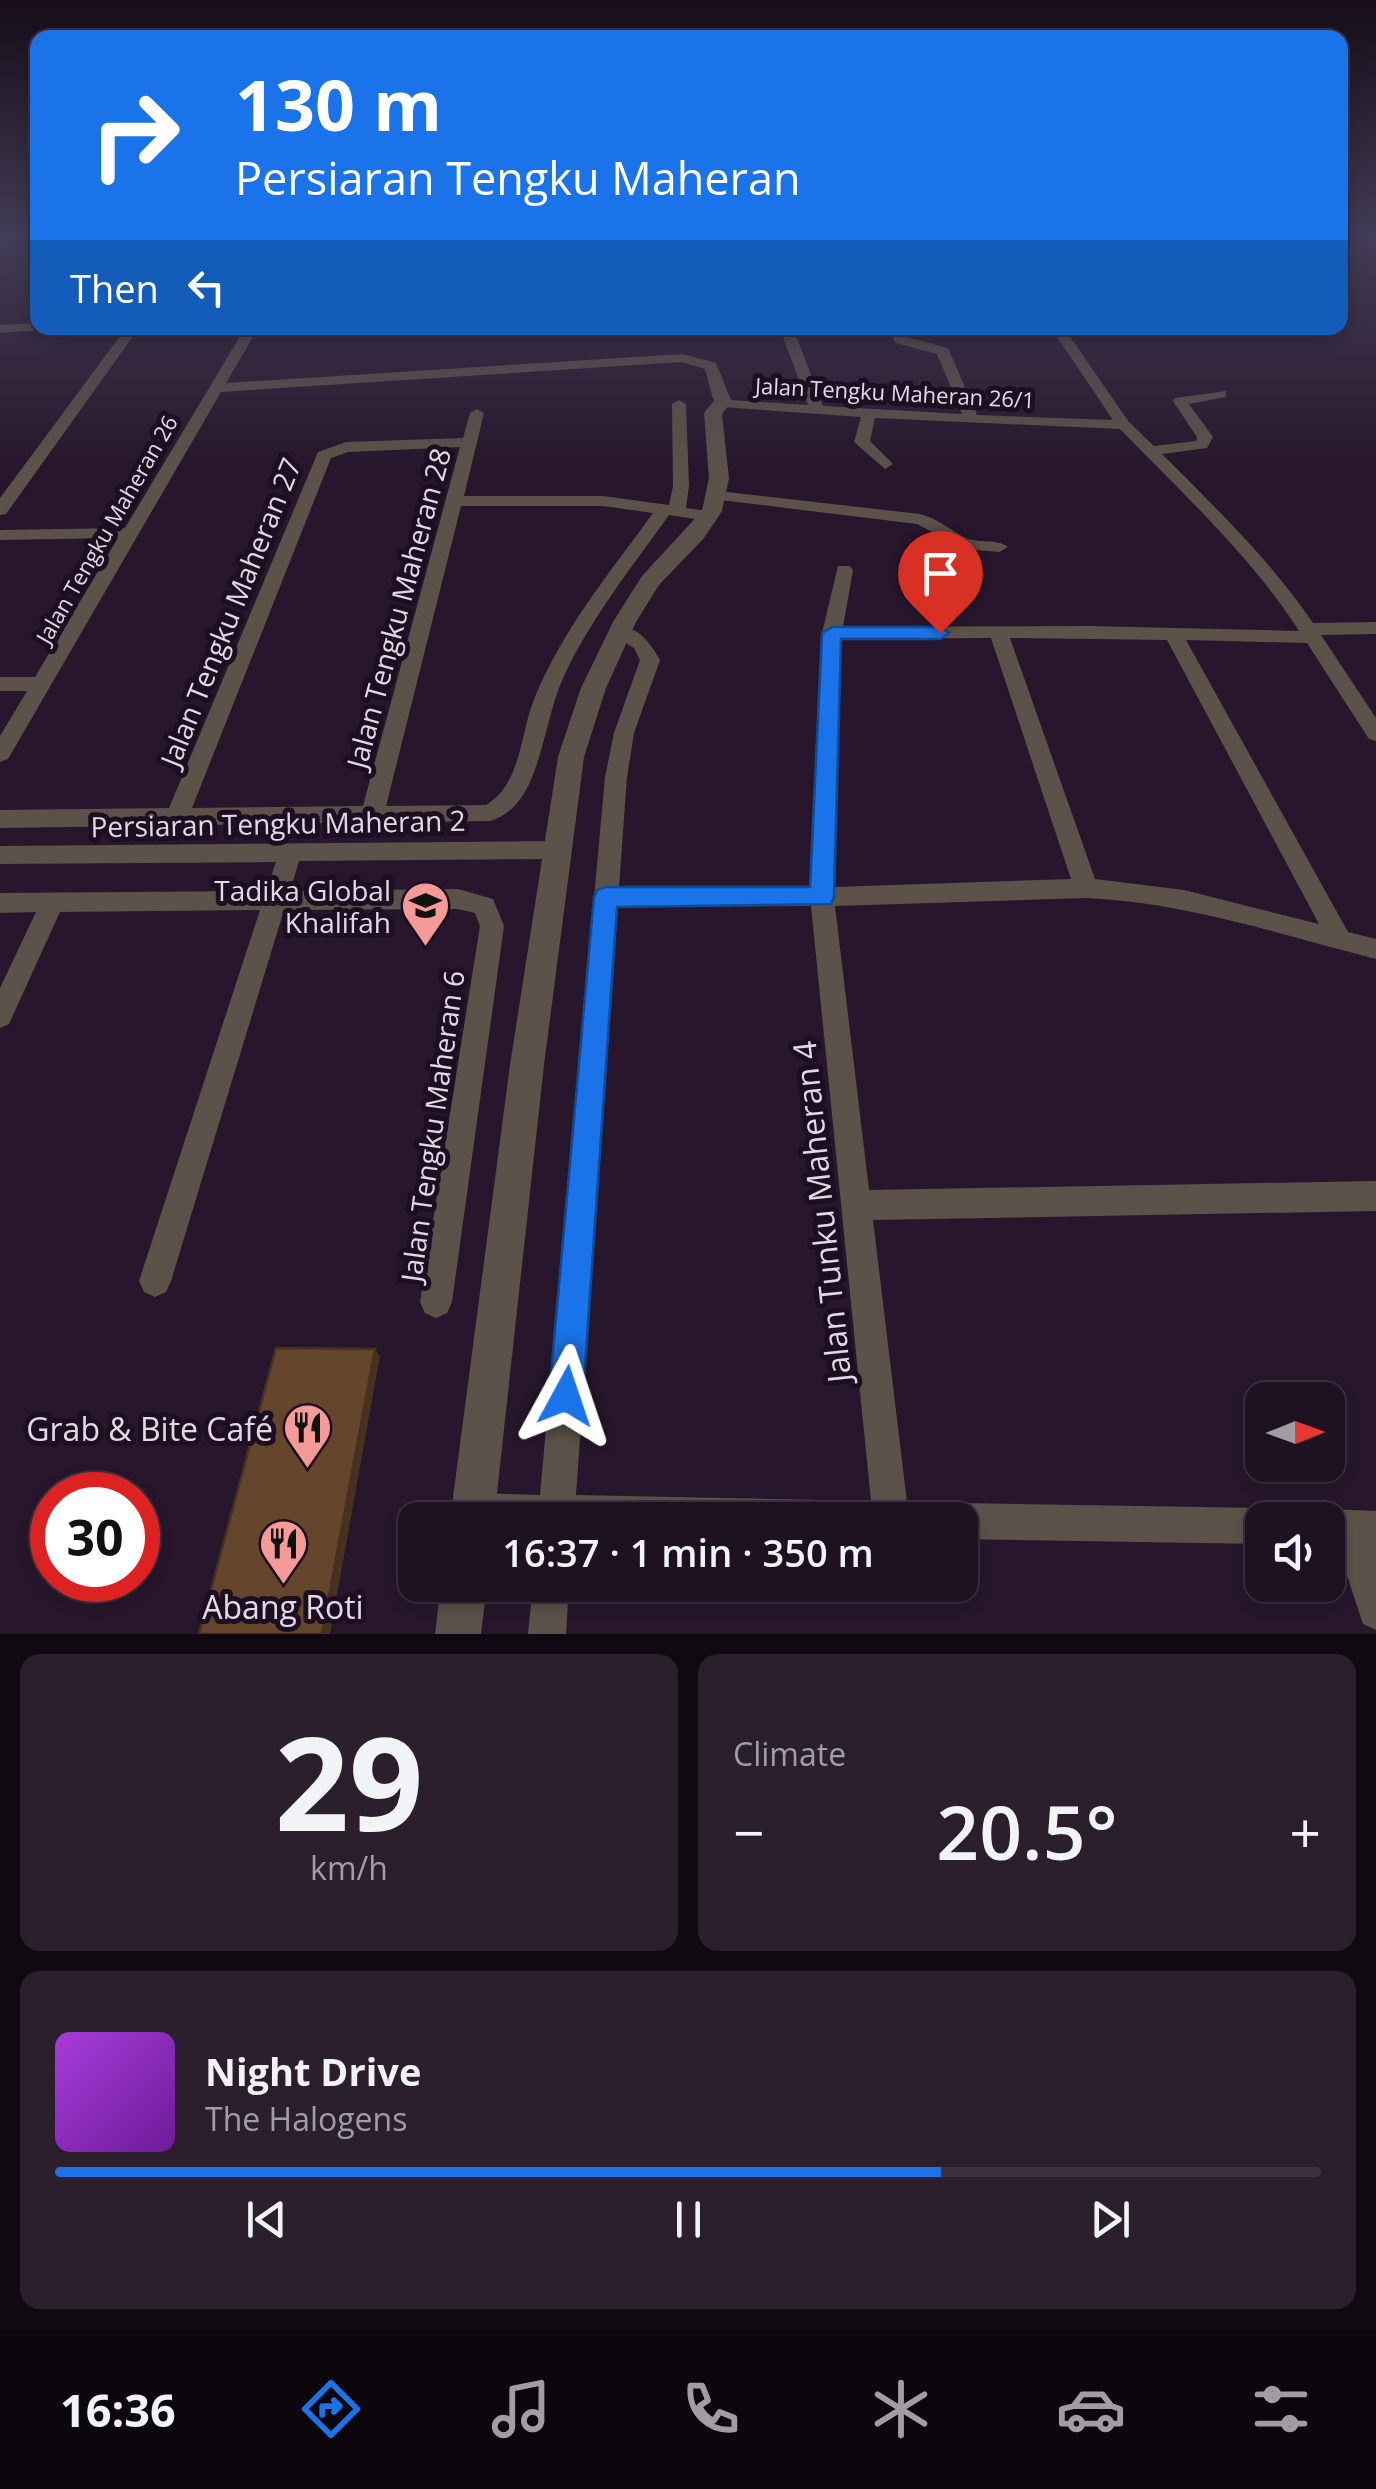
<!DOCTYPE html>
<meta charset="utf-8">
<style>
:root{--surface:#1e1121;--page:#2b1f2e;--text:#f1f3f6;--muted:#a19da5;--line:#3c313f;--accent:#1a73e8}
body{margin:0;font-family:"Open Sans",sans-serif;background:var(--page);color:var(--text);height:100vh;display:flex;flex-direction:column;font-size:38px;white-space:nowrap}
*{box-sizing:border-box;margin:0}
p{font-size:32px;color:var(--muted)}
.icon{flex:none;width:55px;height:55px;fill:none;stroke:currentColor;stroke-width:2;stroke-linecap:round;stroke-linejoin:round}
.map{position:relative;height:1634px;overflow:hidden}
.panel{display:flex;flex-direction:column;gap:20px;padding:20px;background:#100912;flex:1}
.panel>*{flex:none}
.banner{position:absolute;left:30px;top:30px;width:1318px;height:305px;border-radius:20px;box-shadow:0 5px 15px #0003,0 0 0 2px var(--line);background:#1a73e8;color:#fff;overflow:hidden}
.needle{width:65px;rotate:89deg}
.controls{position:absolute;left:1245px;top:1382px;display:grid;gap:20px}
.controls a{display:grid;place-items:center;width:100px;height:100px;border-radius:20px;background:var(--surface);box-shadow:0 5px 15px #0003,0 0 0 2px var(--line);font-size:50px}
.speed{position:absolute;left:30px;top:1472px;display:flex;gap:20px;font-size:50px;font-weight:700;text-align:center}
.speed>*{display:grid;place-content:center;width:130px;height:130px;border-radius:50%;background:var(--surface);box-shadow:0 5px 15px #0003,0 0 0 2px var(--line);line-height:1}
.speed .limit{border:15px solid #d22;background:#fff;color:#111}
.pin{position:absolute;display:grid;place-items:center;width:85px;height:85px;color:#fff;margin:-102px -42px;border-radius:50% 50% 50% 0;rotate:-45deg;box-shadow:0 0 10px #0007}
.pin .icon{rotate:45deg}
.me{position:absolute;width:110px;margin:-55px;rotate:5deg;stroke-linejoin:round;filter:drop-shadow(0 0 8px #0008)}
.turn{display:flex;align-items:center;gap:35px;height:210px;padding:0 40px;font-size:45px}
.turn .icon{width:130px;height:130px;stroke-width:2.5}
.turn b{display:block;font-size:70px;line-height:85px}
.then{display:flex;align-items:center;height:95px;padding:0 40px;background:#0003;gap:20px;font-size:38px}
.big{font-size:75px;font-weight:600;line-height:1.1}
.panel .tile{flex:1;display:flex;flex-direction:column;justify-content:center;gap:15px;min-width:0;padding:0 35px;border-radius:20px;background:var(--page)}
.panel .dial{align-items:center;gap:0}
.dial b{font-size:130px;line-height:1}
.song{display:flex;align-items:center;gap:30px}
.cover{width:120px;height:120px;border-radius:15px;background:linear-gradient(135deg,hsl(280 70% 55%),hsl(280 70% 35%))}
.played{height:10px;border-radius:5px;background:linear-gradient(90deg,var(--accent) 70%,var(--line) 70%)}
.keys{display:flex;justify-content:space-around;direction:ltr}
.heat{display:flex;justify-content:space-between;align-items:center;font-size:55px;direction:ltr}
.panel .tiles{flex:1;display:grid;gap:20px;grid-template-columns:1fr 1fr}
.tile:last-child{grid-column:span 2}
.trip{position:absolute;left:398px;top:1502px;width:580px;height:100px;border-radius:20px;background:var(--surface);box-shadow:0 5px 15px #0003,0 0 0 2px var(--line);font-weight:600;line-height:100px;text-align:center}
.tabs{display:flex;height:160px;justify-content:space-around;align-items:center;background:#0c070d;color:var(--muted)}
.tabs .icon{width:70px;height:70px}
.tabs .on{color:var(--accent)}
.tabs b{font-size:45px;color:var(--text)}
.map>svg:first-child{display:block}
.lines{fill:none;stroke-linecap:round;stroke-linejoin:round}
.minor{fill:#5c5249;fill-rule:evenodd}
.tertiary{fill:#5c5249;fill-rule:evenodd}
.shaded-wall{fill:#47311f}
.building{fill:#65462c;stroke:#47311f;stroke-width:2.5}
.route{fill:#1a73e8;stroke:#114b97;stroke-width:2.5}
.labels{text-anchor:middle;dominant-baseline:central;stroke-width:10;stroke-linejoin:round;paint-order:stroke}
.far-street-label{font-size:22px;fill:#e3d8e6;stroke:#1e0e22}
.street-label{font-size:28px;fill:#e3d8e6;stroke:#1e0e22}
.poi-label{font-size:28px;fill:#e3d8e6;stroke:#1e0e22;text-anchor:end}
.near-street-label{font-size:32px;fill:#e3d8e6;stroke:#1e0e22}
.near-poi-label{font-size:32px;fill:#e3d8e6;stroke:#1e0e22;text-anchor:end}
</style>
<div class="map">
<svg width="1376" height="1634" viewBox="0 0 1376 1634">
<rect width="100%" height="100%" fill="#28172c"/>
<g class="lines">
<path class="minor" d="M38,323L43,330L0,333V325Z
M126,328H139L6,514L0,515V498Z
M245,328H258L226,383L683,354L716,363L731,400L808,405L780,328H793L823,406L962,414L937,354L896,343L887,328H900L906,337L948,348L977,415L1113,420L1051,328H1064L1129,422L1154,446L1196,441L1197,437L1173,401L1175,398L1226,391V397L1189,404L1213,437L1207,448L1162,454C1215,507 1271,561 1313,623L1376,622V634L1321,635L1376,718V741L1369,739L1307,643L1186,640L1348,932L1376,939V959C1281,935 1185,902 1086,898L835,906L869,1190L1376,1181V1211L873,1220L907,1502H927L940,1507L944,1517L947,1508L960,1503L1262,1508L1275,1513L1277,1520H1262V1544L960,1539V1520H459L455,1511L460,1498L473,1493L540,1495L605,777L614,733L640,660L634,648L613,635V627C636,623 650,642 660,660L634,733L627,777L619,887H810L822,633L838,566H850L853,570L843,627L1090,626L1299,631C1251,556 1182,493 1120,429L875,418L870,441L893,464L885,469L854,442L861,417L722,407L713,399L705,369L682,362L221,392L8,759L0,762V736L27,691H0V677H35L118,538L0,540V530L125,528ZM991,638L1071,879L834,887L841,639ZM1010,638L1167,640L1319,924L1184,890L1095,879ZM811,906L871,1501L576,1495L618,907Z
M679,400L686,404L689,486L686,508L715,512L717,516L709,521L669,515C632,567 591,618 564,676C550,707 546,740 534,772C526,794 514,814 490,821L0,828V810L169,808L318,452L346,442L463,438L470,413L477,409L484,413L464,496H603L669,505L673,486L672,404ZM460,447L363,806L192,808L331,458L348,452ZM461,506H603L653,513C609,574 561,631 533,702C520,736 521,784 486,805L386,806Z
M718,491L920,514C939,519 950,530 966,538C980,544 996,538 1008,547L999,552L964,549L917,524L712,499L710,496Z
M556,841L564,844L568,850L564,856L556,859L299,861L290,891L458,889L493,899L504,926L452,1302L447,1313L436,1318L425,1313L420,1302L480,926L475,913L458,909L284,910L171,1281L166,1292L155,1297L144,1292L139,1281L260,910L60,912L9,1024L0,1028V988L36,912L0,913V893L266,891L276,862L0,864V846Z
M1328,1509L1376,1511V1630L1363,1624L1337,1545H1328V1520H1313L1315,1514Z
M533,1585H569L566,1634H528Z"/>
<path class="tertiary" d="M722,397L731,402L722,414L729,478L722,511L704,538L659,585L636,622L606,688L584,757L544,1065L494,1520H450L510,1065L558,757L581,688L613,622L642,576L702,511L709,478L704,413L716,398Z
M441,1585H487L481,1634H435Z"/>
</g>
<path class="shaded-wall" d="M375,1349L380,1356L330,1634H322Z"/>
<path class="building" d="M276,1348L375,1349L322,1634H199Z"/>
<linearGradient id="sky" x2="0" y2="1"><stop stop-color="#160d18"/><stop offset="0.51" stop-color="#423c56"/><stop offset="1" stop-color="#423c56" stop-opacity="0"/></linearGradient>
<rect width="1376" height="466" fill="url(#sky)"/>
<path class="route" d="M832,627H940L949,633L940,639H841L834,897L831,904L617,907L583,1396L578,1408L566,1413L554,1408L549,1396L594,897L597,890L606,887H810L822,633Z"/>
<defs>
<symbol id="school-pin" viewBox="-11 -11 22 30"><path d="M0 17L-7.5 6A9.5 9.5 0 1 1 7.5 6Z" fill="#f59b97" stroke="#1e0e22"/><path d="M0-5L7-2L0 1L-7-2ZM-4 1L0 2.5L4 1V4Q0 6-4 4Z" fill="#111"/></symbol>
<symbol id="restaurant-pin" viewBox="-11 -11 22 30"><path d="M0 17L-7.5 6A9.5 9.5 0 1 1 7.5 6Z" fill="#f59b97" stroke="#1e0e22"/><path d="M-5-6h1v4h1v-4h1v4h1v-4h1v5L-1.5 .5V6h-2V.5L-5-1ZM5-6V6H3V1.5H1.5Q1.5-4 5-6Z" fill="#111"/></symbol>
</defs>
<g fill-rule="evenodd">
<use href="#school-pin" x="398" y="878" width="55" height="75"/>
<use href="#restaurant-pin" x="280" y="1400" width="55" height="75"/>
<use href="#restaurant-pin" x="256" y="1516" width="55" height="75"/>
</g>
<g class="labels">
<g class="far-street-label">
<text transform="translate(895 392) rotate(3)">Jalan Tengku Maheran 26/1</text>
<text transform="translate(106 529) rotate(-60)">Jalan Tengku Maheran 26</text>
</g>
<g class="street-label">
<text transform="translate(398 608) rotate(-75)">Jalan Tengku Maheran 28</text>
<text transform="translate(230 612) rotate(-68)">Jalan Tengku Maheran 27</text>
<text transform="translate(278 823) rotate(-1)">Persiaran Tengku Maheran 2</text>
<text transform="translate(432 1126) rotate(-82)">Jalan Tengku Maheran 6</text>
</g>
<g class="poi-label">
<text x="391" y="890">Tadika Global<tspan x="391" dy="32">Khalifah</tspan></text>
</g>
<g class="near-street-label">
<text transform="translate(821 1212) rotate(-96)">Jalan Tunku Maheran 4</text>
</g>
<g class="near-poi-label">
<text x="273" y="1428">Grab &amp; Bite Café</text>
<text x="283" y="1606" text-anchor="middle">Abang Roti</text>
</g>
</g>
</svg>
<div class="controls">
<a><svg class="needle" viewBox="-14 -14 28 28"><path d="M0-13l5 13h-10z" fill="#e53935"/><path d="M0 13l5-13h-10z" fill="#a19da5"/></svg></a>
<a><svg class="icon" aria-label="sound" viewBox="0 0 24 24"><path d="M4 9h4l5-4v14l-5-4H4zM17 9q2 3 0 6"/></svg></a>
</div>
<div class="speed"><div class="limit">30</div></div>
<div class="pin" style="left:940px;top:633px;background:#d93025"><svg class="icon" aria-label="arrive" viewBox="0 0 24 24"><path d="M6 21V4h12l-3 4 3 4H6"/></svg></div>
<svg class="me" style="left:566px;top:1396px" viewBox="-20 -20 40 40"><path d="M0-17L14 15 0 8-14 15z" fill="#1a73e8" stroke="#fff" stroke-width="4"/></svg>
<div class="trip">16:37 · 1 min · 350 m</div>
<div class="banner">
<div class="turn"><svg class="icon" aria-label="right" viewBox="0 0 24 24"><path d="M7 20v-9h11M14 6l5 5-5 5"/></svg><div><b>130 m</b>Persiaran Tengku Maheran</div></div>
<div class="then">Then<svg class="icon" aria-label="left" viewBox="0 0 24 24"><path d="M17 20v-9H6M10 6l-5 5 5 5"/></svg></div>
</div>
</div>
<section class="panel">
<div class="tiles">
<div class="tile dial"><b>29</b><p>km/h</p></div>
<div class="tile"><p>Climate</p>
<div class="heat"><a>−</a><b class="big">20.5°</b><a>+</a></div>
</div>
<div class="tile">
<div class="song"><i class="cover"></i><div><b>Night Drive</b><p>The Halogens</p></div></div>
<div class="played"></div>
<div class="keys"><svg class="icon" aria-label="previous" viewBox="0 0 24 24"><path d="M18 5L8 12l10 7zM5 5v14"/></svg><svg class="icon" aria-label="pause" viewBox="0 0 24 24"><path d="M8 5v14M16 5v14"/></svg><svg class="icon" aria-label="next" viewBox="0 0 24 24"><path d="M6 5l10 7-10 7zM19 5v14"/></svg></div>
</div>
</div>
</section>
<nav class="tabs">
<b>16:36</b>
<svg class="icon on" aria-label="directions" viewBox="0 0 24 24"><path d="M12 3l9 9-9 9-9-9zM9 14v-3h6M13 9l2 2-2 2"/></svg>
<svg class="icon" aria-label="music" viewBox="0 0 24 24"><path d="M9 18V5l10-2v13"/><circle cx="6" cy="18" r="3"/><circle cx="16" cy="16" r="3"/></svg>
<svg class="icon" aria-label="phone" viewBox="0 0 24 24"><path d="M5 4h4l2 5-3 2q2 4 5 5l2-3 5 2v4C11 20 4 13 5 4z"/></svg>
<svg class="icon" aria-label="climate" viewBox="0 0 24 24"><path d="M12 3v18M4 7l16 10M4 17L20 7"/></svg>
<svg class="icon" aria-label="car" viewBox="0 0 24 24"><path d="M5 17H2v-5l4-1 3-4h7l3 4 3 1v5h-3M9 17h6M6 11h13"/><circle cx="7" cy="17" r="2"/><circle cx="17" cy="17" r="2"/></svg>
<svg class="icon" aria-label="filters" viewBox="0 0 24 24"><path d="M4 7h16M4 17h16"/><circle cx="9" cy="7" r="2"/><circle cx="15" cy="17" r="2"/></svg>
</nav>
